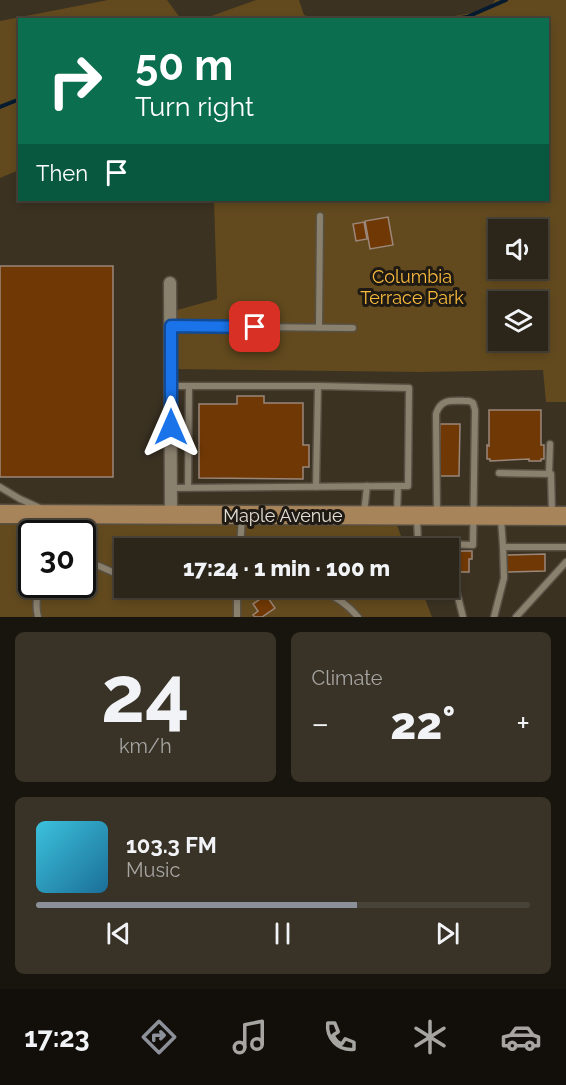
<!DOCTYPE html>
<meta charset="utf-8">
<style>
:root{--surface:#2c261a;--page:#383227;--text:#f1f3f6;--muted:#a6a5a2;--line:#484339;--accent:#8c9099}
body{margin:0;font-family:Raleway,sans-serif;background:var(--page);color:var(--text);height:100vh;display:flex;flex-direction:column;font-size:22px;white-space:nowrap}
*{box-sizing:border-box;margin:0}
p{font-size:20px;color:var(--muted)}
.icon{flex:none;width:33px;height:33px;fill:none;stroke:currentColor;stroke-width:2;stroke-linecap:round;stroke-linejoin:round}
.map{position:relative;height:617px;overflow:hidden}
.sheet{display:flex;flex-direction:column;gap:15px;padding:15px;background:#18150e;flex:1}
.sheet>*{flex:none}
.guide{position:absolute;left:18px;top:18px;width:531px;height:183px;border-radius:0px;box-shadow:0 3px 9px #0003,0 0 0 2px var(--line);background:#0b6e4f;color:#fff;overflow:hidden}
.tools{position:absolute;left:488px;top:219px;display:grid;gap:12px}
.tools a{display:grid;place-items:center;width:60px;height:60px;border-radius:0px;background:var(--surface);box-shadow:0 3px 9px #0003,0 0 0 2px var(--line);font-size:30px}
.speed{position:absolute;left:18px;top:520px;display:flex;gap:12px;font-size:30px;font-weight:700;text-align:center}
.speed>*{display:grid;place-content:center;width:78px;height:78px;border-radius:50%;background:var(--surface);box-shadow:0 3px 9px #0003,0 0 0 2px var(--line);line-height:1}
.speed .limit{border:3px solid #111;border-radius:9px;background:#fff;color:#111}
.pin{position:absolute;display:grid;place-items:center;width:51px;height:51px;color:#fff;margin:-26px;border-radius:12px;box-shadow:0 3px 9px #0006}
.me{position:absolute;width:66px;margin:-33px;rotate:0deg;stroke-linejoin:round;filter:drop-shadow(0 0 4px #0008)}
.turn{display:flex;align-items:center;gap:21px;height:126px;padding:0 18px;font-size:27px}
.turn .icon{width:78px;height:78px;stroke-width:2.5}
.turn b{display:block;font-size:42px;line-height:51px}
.then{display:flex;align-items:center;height:57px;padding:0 18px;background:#0003;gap:12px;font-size:22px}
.big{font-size:45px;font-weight:800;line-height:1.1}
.sheet .tile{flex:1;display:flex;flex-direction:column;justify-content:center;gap:9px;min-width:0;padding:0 21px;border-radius:9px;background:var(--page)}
.sheet .dial{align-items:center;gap:0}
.dial b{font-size:78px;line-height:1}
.song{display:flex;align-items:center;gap:18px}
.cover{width:72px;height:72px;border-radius:9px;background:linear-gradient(135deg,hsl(190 70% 55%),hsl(200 70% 35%))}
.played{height:6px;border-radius:3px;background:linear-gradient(90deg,var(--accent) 65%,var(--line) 65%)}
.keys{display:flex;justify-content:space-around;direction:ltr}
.heat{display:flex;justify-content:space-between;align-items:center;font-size:33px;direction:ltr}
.sheet .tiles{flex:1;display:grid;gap:15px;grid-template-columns:1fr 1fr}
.tile:last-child{grid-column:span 2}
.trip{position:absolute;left:114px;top:538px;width:345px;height:60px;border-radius:0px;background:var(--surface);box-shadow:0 3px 9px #0003,0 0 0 2px var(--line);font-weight:800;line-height:60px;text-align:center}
.menu{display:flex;height:96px;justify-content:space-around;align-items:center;background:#120f0a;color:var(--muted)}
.menu .icon{width:42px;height:42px}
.menu .active{color:var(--accent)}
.menu b{font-size:27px;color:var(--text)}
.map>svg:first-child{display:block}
.green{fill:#624a1e;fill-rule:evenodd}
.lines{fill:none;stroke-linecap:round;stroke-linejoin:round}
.stream{stroke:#061b30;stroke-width:4}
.building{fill:#703804;stroke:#9a877a;stroke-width:1.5}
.lane-casing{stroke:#585043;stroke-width:9}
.street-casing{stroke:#585043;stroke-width:15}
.primary-casing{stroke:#585043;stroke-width:21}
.lane{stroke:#8a806e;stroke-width:6}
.street{stroke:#8a806e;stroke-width:12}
.primary{stroke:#a8845b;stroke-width:18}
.route-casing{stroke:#114b97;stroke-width:15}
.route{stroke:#1a73e8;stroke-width:10}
.labels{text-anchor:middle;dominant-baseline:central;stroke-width:6;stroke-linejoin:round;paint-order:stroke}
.park-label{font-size:18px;fill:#fabb3d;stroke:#1f1a13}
.street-label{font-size:18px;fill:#e4ded4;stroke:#1f1a13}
</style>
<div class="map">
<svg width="566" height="617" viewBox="0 0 566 617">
<rect width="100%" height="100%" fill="#3b3222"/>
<path class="green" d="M108,0H167L181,19L20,20L19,170L0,178V21Z
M256,0H299L304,15L317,19H203Z
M495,0H566V402H546L543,370L422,372L170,369V312L217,299L214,200H548V20L438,19L488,10ZM498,230H537V268H498ZM498,302H537V340H498Z
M0,514L393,515L406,549H124V588H421L432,617H0ZM32,534H82V585H32Z"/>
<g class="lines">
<path class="stream" d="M447,20L467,17L506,0
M0,107L20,99"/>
</g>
<path class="building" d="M388,217L393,245L370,249L365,221Z
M364,222L367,239L356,241L353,224Z
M0,266H113V477H0Z
M237,396H264V403H303V445H309V467H303V479L199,478V404H237Z
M489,410H541V445H544V459H541V461H529V459L490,461V459H487V445L489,446Z
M440,424H460L459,476H439Z
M448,551H472V559H469V572H448Z
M545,554V571L506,572V555Z
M266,595L275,608L262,617H255L253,615L258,611L253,604Z"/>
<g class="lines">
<defs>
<path id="lane" d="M171,326L353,328
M319,328L320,216
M171,386H318L316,487
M318,386L409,388L408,486H398
M499,473L551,474L552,512
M549,474L550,444
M0,487L20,499L40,508
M171,488L398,486L397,513
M188,488L189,386
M364,513L367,486
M417,518L418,543L473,545L475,410L473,403L469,401C454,401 441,397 436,414L437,512
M501,519L503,547H566
M240,549L242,517
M82,563L99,566L124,577
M454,581L463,617
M169,588L192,590L210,588
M271,588C309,591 331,585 358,617
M38,617C35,605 36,596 41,585
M237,617V588
M494,617L504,578L503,547
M516,617L566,562"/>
<path id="street" d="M170,283L171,515"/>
<path id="primary" d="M0,514L566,516"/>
</defs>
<use href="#lane" class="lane-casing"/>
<use href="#street" class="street-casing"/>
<use href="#primary" class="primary-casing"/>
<use href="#lane" class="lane"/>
<use href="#street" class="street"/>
<use href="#primary" class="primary"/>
</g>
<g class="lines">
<defs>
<path id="route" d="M171,427V326L255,327"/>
</defs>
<use href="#route" class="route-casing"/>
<use href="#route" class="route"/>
</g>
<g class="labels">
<g class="park-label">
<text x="412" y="276">Columbia<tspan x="412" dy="21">Terrace Park</tspan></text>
</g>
<g class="street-label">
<text x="283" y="515">Maple Avenue</text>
</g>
</g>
</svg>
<div class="tools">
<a><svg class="icon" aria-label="sound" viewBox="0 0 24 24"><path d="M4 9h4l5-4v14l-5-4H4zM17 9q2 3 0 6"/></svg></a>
<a><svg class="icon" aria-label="layers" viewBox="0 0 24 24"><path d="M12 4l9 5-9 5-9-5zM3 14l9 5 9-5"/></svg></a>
</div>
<div class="speed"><div class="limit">30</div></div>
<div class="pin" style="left:255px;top:327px;background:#d93025"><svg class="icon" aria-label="arrive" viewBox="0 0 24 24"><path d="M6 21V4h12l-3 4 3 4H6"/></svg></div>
<svg class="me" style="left:171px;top:427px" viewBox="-20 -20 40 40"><path d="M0-17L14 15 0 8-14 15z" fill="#1a73e8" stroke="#fff" stroke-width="4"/></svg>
<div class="trip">17:24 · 1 min · 100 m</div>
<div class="guide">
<div class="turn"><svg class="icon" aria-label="right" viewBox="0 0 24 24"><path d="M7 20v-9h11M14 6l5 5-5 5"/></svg><div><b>50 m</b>Turn right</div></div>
<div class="then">Then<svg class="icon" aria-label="arrive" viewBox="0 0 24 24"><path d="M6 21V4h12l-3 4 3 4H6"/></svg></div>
</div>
</div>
<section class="sheet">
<div class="tiles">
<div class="tile dial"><b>24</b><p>km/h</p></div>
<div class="tile"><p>Climate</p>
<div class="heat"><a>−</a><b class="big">22°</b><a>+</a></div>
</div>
<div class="tile">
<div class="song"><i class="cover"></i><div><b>103.3 FM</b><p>Music</p></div></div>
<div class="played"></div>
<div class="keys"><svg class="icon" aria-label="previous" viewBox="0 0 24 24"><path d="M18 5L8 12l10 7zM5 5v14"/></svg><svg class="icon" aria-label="pause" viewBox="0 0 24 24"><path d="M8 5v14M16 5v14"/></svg><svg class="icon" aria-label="next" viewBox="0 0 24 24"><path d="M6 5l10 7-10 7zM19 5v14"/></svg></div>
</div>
</div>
</section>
<nav class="menu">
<b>17:23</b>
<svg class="icon active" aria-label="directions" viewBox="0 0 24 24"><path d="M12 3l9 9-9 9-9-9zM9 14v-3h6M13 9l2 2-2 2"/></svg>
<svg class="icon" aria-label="music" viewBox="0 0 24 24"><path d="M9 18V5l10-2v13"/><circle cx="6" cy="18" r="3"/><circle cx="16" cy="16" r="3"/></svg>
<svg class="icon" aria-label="phone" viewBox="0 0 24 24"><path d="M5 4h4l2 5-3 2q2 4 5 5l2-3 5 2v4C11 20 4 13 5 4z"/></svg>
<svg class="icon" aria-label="climate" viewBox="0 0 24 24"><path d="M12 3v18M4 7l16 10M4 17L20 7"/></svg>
<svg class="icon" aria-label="car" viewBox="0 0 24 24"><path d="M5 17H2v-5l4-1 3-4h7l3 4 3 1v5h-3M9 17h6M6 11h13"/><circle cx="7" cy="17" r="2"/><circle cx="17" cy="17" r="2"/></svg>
</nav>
